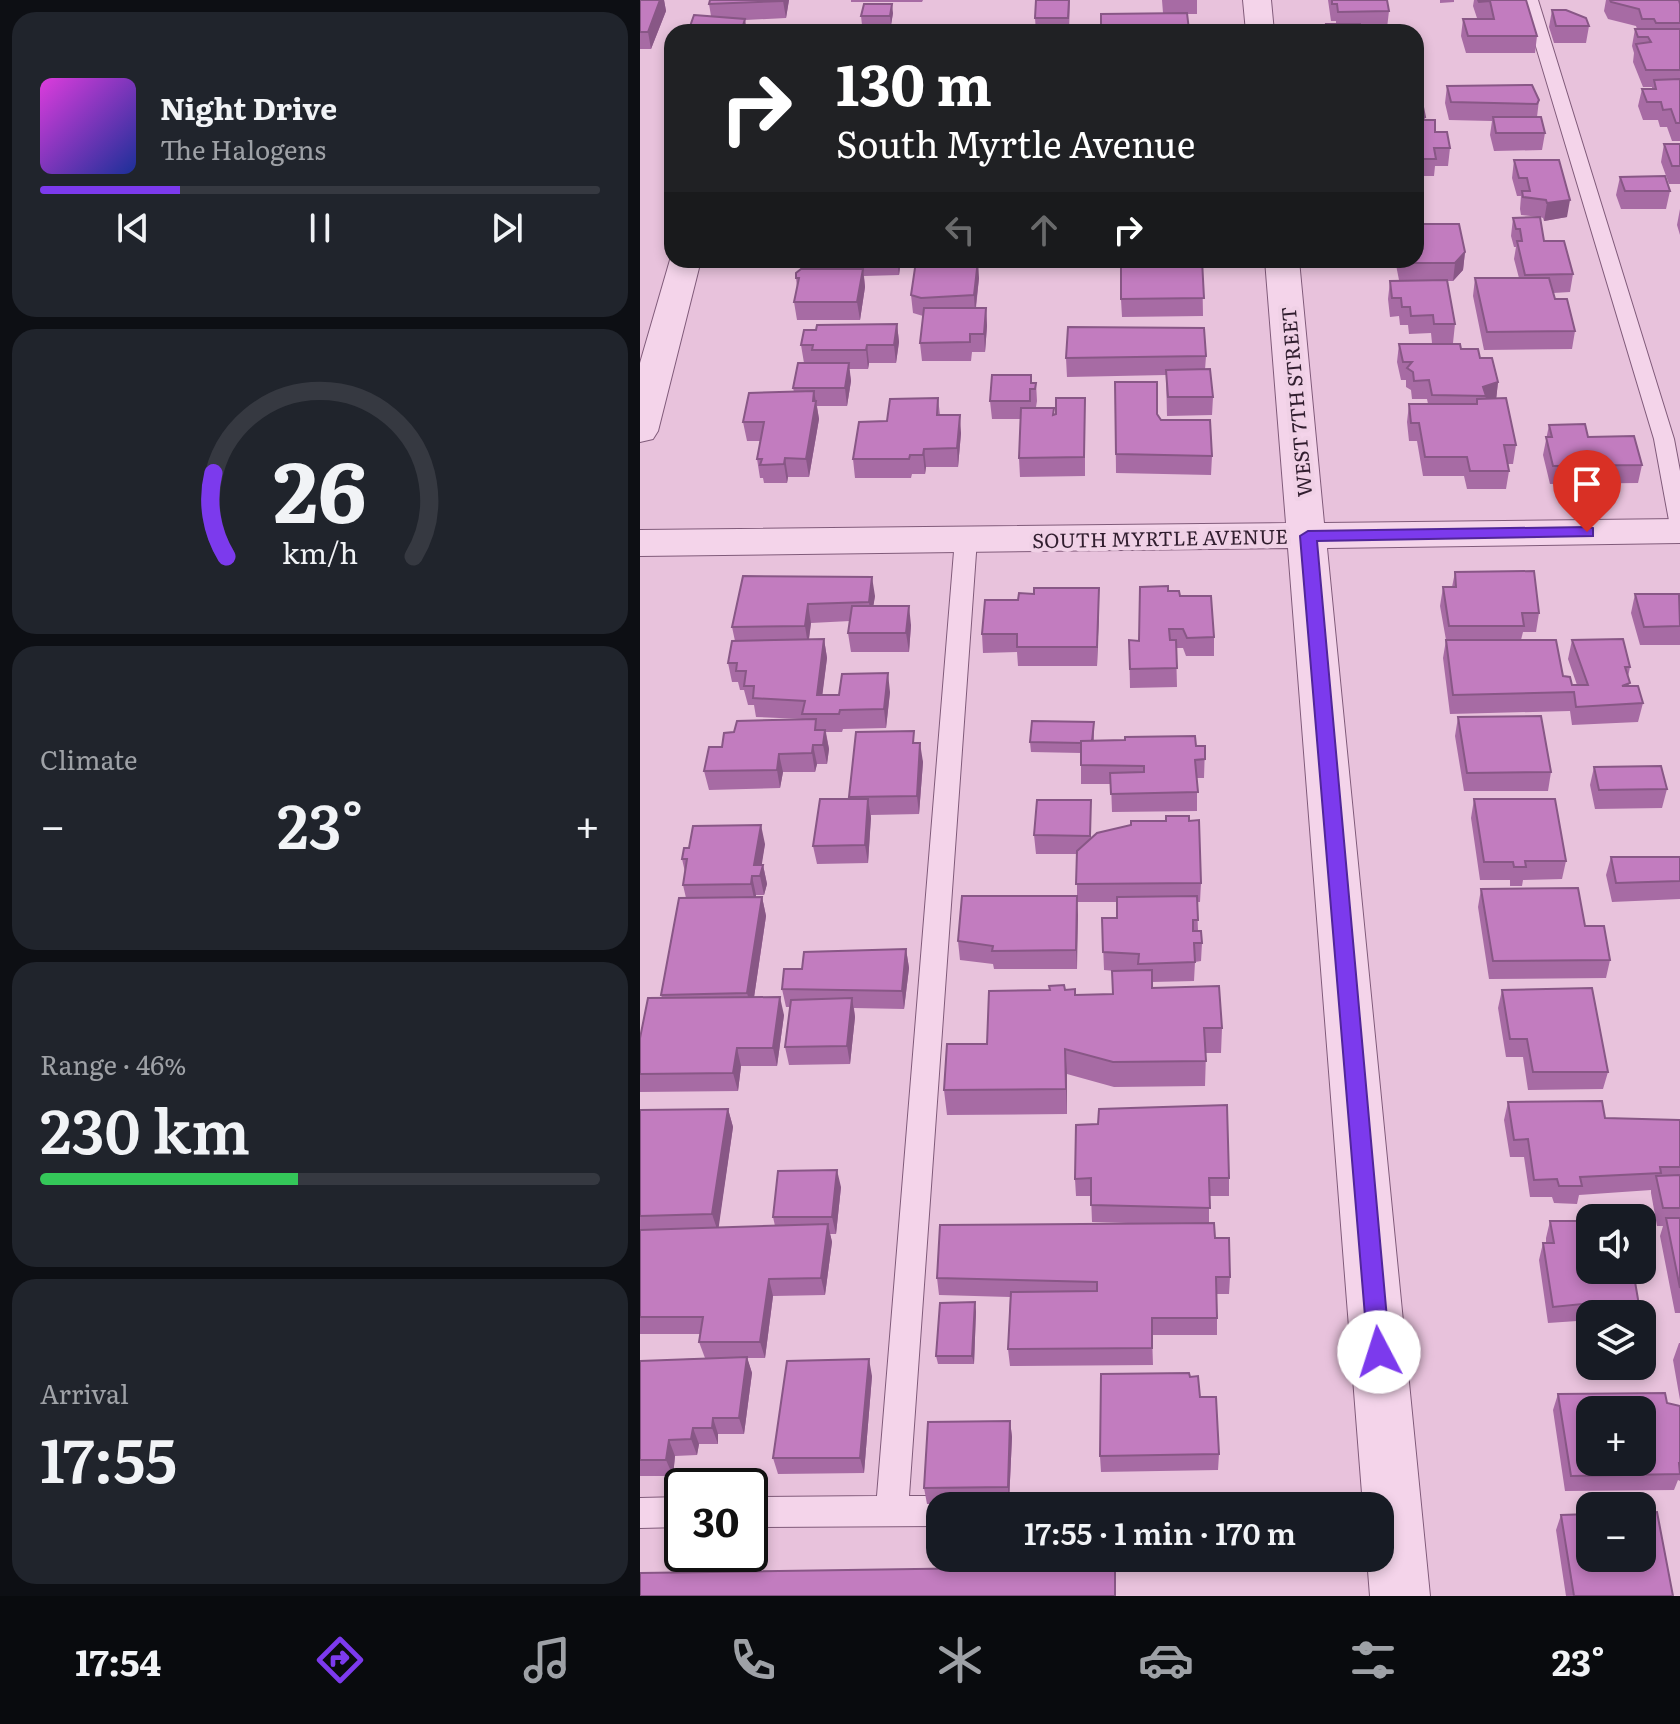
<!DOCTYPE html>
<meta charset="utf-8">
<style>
:root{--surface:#171b24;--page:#20242c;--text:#f1f3f6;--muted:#9ea1a6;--line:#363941;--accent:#7c3aed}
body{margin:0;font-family:Literata,serif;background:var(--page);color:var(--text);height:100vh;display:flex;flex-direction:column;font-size:30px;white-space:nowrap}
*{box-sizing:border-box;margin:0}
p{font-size:26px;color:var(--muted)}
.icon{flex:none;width:44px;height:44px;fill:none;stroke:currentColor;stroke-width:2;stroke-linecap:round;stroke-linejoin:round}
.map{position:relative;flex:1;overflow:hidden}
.sheet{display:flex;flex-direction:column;gap:12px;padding:12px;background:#0d0f14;width:640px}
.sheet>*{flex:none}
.top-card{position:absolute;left:24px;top:24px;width:760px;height:244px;border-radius:24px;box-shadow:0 4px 12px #0003;background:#202124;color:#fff;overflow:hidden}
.tools{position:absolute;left:936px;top:1204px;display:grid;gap:16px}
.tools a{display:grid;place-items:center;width:80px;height:80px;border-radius:16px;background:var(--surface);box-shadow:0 4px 12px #0003;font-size:40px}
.speed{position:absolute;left:24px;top:1468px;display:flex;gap:16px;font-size:40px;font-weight:700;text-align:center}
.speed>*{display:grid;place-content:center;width:104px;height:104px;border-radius:50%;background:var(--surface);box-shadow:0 4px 12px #0003;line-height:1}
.speed .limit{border:4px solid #111;border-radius:12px;background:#fff;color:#111}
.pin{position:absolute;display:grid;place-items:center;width:68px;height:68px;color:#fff;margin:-82px -34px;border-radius:50% 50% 50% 0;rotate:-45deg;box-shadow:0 0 8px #0007}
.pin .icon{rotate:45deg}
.me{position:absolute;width:88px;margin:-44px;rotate:355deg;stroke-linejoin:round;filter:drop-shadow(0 0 6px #0008)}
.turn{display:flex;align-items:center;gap:28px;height:168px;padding:0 40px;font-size:36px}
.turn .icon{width:104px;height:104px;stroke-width:2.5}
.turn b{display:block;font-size:56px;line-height:68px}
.lanes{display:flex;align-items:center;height:76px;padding:0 40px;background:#0003;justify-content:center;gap:40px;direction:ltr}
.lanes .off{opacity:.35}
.big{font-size:60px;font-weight:600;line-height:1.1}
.sheet .tile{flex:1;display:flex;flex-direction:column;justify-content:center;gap:12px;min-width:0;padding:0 28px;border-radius:24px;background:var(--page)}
.sheet .dial{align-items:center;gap:0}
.dial svg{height:208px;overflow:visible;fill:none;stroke:var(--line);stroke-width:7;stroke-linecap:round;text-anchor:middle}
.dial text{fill:var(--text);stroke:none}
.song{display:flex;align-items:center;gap:24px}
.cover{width:96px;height:96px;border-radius:12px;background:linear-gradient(135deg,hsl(300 70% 55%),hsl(230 70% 35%))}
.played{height:8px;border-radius:4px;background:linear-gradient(90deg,var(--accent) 25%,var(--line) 25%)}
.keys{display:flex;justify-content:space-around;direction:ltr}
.heat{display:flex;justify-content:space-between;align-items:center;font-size:44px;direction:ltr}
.charge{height:12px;border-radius:6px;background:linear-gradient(90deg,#34c759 46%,var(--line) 0)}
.trip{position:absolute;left:286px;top:1492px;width:468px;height:80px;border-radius:24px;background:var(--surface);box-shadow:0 4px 12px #0003;font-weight:600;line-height:80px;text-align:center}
.menu{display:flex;height:128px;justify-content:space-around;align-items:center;background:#090b0e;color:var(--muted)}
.menu .icon{width:56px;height:56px}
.menu .selected{color:var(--accent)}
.menu b{font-size:36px;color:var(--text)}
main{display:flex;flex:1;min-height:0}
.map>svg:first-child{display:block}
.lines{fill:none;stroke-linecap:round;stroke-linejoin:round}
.service-casing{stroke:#805b7a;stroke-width:2}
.minor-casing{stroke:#805b7a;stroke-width:2}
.service{fill:#f4d4ea;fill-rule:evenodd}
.minor{fill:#f4d4ea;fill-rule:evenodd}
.wall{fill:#a76ba4}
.shaded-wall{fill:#885786}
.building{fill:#c27cbf;stroke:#885786;stroke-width:2;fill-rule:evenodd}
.route{fill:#7c3aed;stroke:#51269a;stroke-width:2}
.labels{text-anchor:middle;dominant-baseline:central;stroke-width:8;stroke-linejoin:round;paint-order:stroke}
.street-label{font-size:20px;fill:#311e2f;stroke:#f0d1e6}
</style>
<main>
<section class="sheet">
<div class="tile">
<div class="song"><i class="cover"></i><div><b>Night Drive</b><p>The Halogens</p></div></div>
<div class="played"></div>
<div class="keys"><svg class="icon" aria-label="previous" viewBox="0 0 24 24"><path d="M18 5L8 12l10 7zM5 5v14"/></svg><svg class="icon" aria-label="pause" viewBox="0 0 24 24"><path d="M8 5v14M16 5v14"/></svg><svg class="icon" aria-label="next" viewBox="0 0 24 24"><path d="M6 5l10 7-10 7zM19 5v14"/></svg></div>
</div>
<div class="tile dial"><svg viewBox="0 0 100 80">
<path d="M14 69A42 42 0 1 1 86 69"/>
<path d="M14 69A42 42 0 0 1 9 37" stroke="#7c3aed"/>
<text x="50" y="56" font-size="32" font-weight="700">26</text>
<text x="50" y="72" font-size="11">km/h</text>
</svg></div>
<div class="tile"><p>Climate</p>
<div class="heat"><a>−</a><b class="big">23°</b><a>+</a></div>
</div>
<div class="tile"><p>Range · 46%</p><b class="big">230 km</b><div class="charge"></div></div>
<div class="tile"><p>Arrival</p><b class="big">17:55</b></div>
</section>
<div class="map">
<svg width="1040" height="1596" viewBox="0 0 1040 1596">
<rect width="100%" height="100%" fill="#e8c2dc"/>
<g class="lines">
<defs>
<path id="service" d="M882,0H898L1034,439L1040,471V533L1030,526L1014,439Z
M326,532L337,539L269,1496H300L311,1500L314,1506H300V1526L110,1527V1497L237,1496L315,539Z
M42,1497V1527L0,1528V1498Z"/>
<path id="minor" d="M603,0H631L634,32H606Z
M32,253V260H61L18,431L13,439L0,442V363Z
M625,260H659L684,523L1040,519V543L687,548L790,1596H730L727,1558H740V1506H723L648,548L0,556V530L646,523Z"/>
</defs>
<use href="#service" class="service-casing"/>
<use href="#minor" class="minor-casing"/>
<use href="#service" class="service"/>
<use href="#minor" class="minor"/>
</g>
<path class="wall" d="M0,0H24L26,11L11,49H0Z
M70,0H149L146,18L105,20L106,28L105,32H48L71,16L69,4Z
M211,0H283L282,2H211Z
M430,0L429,32H396L395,18Z
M522,0H557V14H547L549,32H461V14L523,13Z
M688,0H747L749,11L747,28H721V32H685L686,24H696V21H691Z
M800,0H814V2L800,3Z
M834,0H886L897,36L895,53H826L821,36L823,19L837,18L833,6Z
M966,0H1040V141H1032L1027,127H1020L1018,120H1003L998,106L1002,89H1012V87H1003L993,62L994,53L992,46L995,29H997L996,26L968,19L964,11Z
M912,10L949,26L946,43H914L909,27Z
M253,13L251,25H222L221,16Z
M776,44L781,66L780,83H776Z
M807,86L899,100L897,117L905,133L902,150L854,151L850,135L852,121L809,120L805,103Z
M776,92L785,117V120L810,148L808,166H795L794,176H776Z
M32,111V147H30L26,129Z
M1024,144H1040V184H1029L1021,162Z
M874,160L927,217L904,221L903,218L900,217L904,241L933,274L930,292L913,293L915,299L935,331L932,349L844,350L833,296L835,278H879L874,259L876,247H874L871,236L873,218L899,217L881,215L880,209L881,196H877L872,178Z
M980,177L1030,191L1026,209H981L976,195Z
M1040,209V235L1037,225Z
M825,252L823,270L813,281H807L815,324L813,343H792L791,333L769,334L768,325H760L759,316L750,317L748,299L750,281L759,280L755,260H776Z
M159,260H261L259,275L224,276L225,287L220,320H157L154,302L157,287L156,278L161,269Z
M498,260H562L563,316L482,317L481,299L494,267L499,263Z
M339,278L336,308H346L347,326L345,352H332L331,361H282L280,343L283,316L273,313L271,295Z
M257,324L259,342L256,363H229L228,369H209L211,381L207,406H177L179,419L169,477H148L147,483H124L123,478H120L117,459L120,441H107L103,422L154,392L153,388L164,363L161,345Z
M759,344L821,349L840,358L858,382L856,399L876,445L873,464H868L869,471L866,489H827L824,476H783L777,441H769L767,422L769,404H788L787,399H772L771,390L766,387V380H761L757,362Z
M566,356L565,370L573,397L572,415L527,416L526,375L427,377L426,358Z
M475,382L517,414L521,420L572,456L571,475L476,473Z
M392,383H396L397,401L396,407L391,408L414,415L445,398V476L380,477L379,458L381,419H352L350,401Z
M298,398L300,415L321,433L318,467H286L285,474H272L271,478H215L213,459Z
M909,425L1002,465L998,483L910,484L903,455Z
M815,572L899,613L896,632H883L881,640L932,685H937L928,659L932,640L990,667L988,677L989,686L1003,703L998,722L932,725L930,711L810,714L803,658L806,640L800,606L803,587H812Z
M103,576L235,596L233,606L271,625L269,652H211L208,633L210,621L171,623L169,639H184L187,658L182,695L250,692L246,728L203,729L202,732H186L189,749L187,764H177L175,772H143L140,788L69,790L64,771L94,732L163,719L116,717L114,705H108L104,690H100L98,682H92L88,663L95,641L92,627Z
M528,591L540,596L574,637V656H546L543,648H536L537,687L490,688L489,640L499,641Z
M995,594L1040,597V645H1000L991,613Z
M459,607L457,666H378L377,652L343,653L342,634Z
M818,717L911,772L908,791H824L815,736Z
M454,722V741L565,746L564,778H557V811L472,812L471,784H441V753L391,752L390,742Z
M275,743L283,762L279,814L231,815L228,863L177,864L173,846L209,799V797Z
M954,767L1027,789L1022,808L955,809L950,785Z
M834,799L926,861L922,879L883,880L882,886H870V880H840L831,818Z
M451,800V839L549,821L561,883L560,902H557L558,931L562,943L561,961L555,962L554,981L512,982V988L582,1028L581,1053H566L565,1086L474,1087L427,1074V1114L307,1115L304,1090L347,1044L425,990L435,995L473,994L475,971L464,970L462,918H477V902H437V969H354L353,964L320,960L318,941L437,896V854H396L394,835Z
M125,844L121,865H123L127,884L124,895H116V897H122L126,916L114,997L144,1015L137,1066H101L98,1091L0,1092V1038L22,998L21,995L46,898L43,885L45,872L42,859Z
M971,857H1040V899L972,902L966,875Z
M841,889L945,926L970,960L966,978L849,979L838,907Z
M266,949L269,968L264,1009L214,1008L215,1017L210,1064L149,1065L145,1047L150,1007H146L142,989L162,969Z
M862,990L968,1072L963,1089L888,1090L883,1057H866L858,1008Z
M868,1102L965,1118L1040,1120V1313H1035L1020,1236L1023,1226H1017L1011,1193V1190L939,1195L937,1204L914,1203L912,1197H890L884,1157H870L864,1120Z
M88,1109L93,1127L78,1228L135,1226L133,1217L201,1187L196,1234H190L192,1242L185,1295L133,1296L125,1358H107L112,1373L104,1434H78V1444H59L57,1455L35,1456L33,1476H0V1361L65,1358L59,1342L60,1334H0V1110Z
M589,1178V1196H569V1224L590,1277L589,1294H577V1335H512L513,1365L370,1366L368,1349L370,1297L299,1295L297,1278L522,1224L452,1222L451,1196H436L435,1179Z
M910,1221L999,1305L996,1314H950V1330H939L937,1321L908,1323L899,1260L903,1243H906V1238Z
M336,1311L334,1364H298L296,1356Z
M1039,1343H1040V1400L1033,1360Z
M232,1376L224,1473L138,1474L133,1458Z
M918,1394L1027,1403L1040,1406V1481L1038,1480L1034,1490L925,1491L913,1410Z
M560,1397L579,1454L578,1470L461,1472L460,1456Z
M370,1421L372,1437L369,1502L287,1504L284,1488Z
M921,1515L1033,1596H926L916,1530Z"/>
<path class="shaded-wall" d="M20,0H24L26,11L11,49L8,32Z
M144,0H149L146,18L143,1Z
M252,4L253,13L251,25L250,16Z
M105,19L106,28L105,32H101Z
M930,200L927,217L904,221L907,203Z
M825,252L823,270L813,281L815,263Z
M257,260H261L259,275Z
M338,260L339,278L335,313L334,295Z
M223,269L225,287L220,320L217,302Z
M346,308L347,326L345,352L344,334Z
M257,324L259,342L256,363L254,345Z
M227,345L229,363L228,369L226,350Z
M209,363L211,381L207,406L205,388Z
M858,382L856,401L844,404L846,396L843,387Z
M174,391L179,419L169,477L166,459Z
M320,415L321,433L318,467L317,448Z
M284,449L286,467L285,474L283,455Z
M145,458L148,477L147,483L144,464Z
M232,577L235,596L231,621L229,602Z
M459,588V607L457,666V647Z
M168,604L171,623L168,645L165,626Z
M269,606L271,625L269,652L266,633Z
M184,639L187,658L180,714L177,695Z
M248,673L250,692L246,728L244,709Z
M185,730L189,749L187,764L183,745Z
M280,743L283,762L279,814L277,796Z
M173,745L177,764L175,772L172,753Z
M139,754L143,772L140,788L137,770Z
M228,799L231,818L228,863L225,845Z
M121,825L125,844L120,876L114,865Z
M123,865L127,884L124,895L120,876Z
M112,876L116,895L115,903L111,884Z
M437,896L438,915L437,969L436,950Z
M122,897L126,916L112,1011L107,993Z
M266,949L269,968L264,1009L262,991Z
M140,997L144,1015L137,1066L133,1048Z
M212,998L215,1017L210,1064L207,1046Z
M97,1048L101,1066L98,1091L93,1073Z
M425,1049L427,1074V1114L426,1089Z
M88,1109L93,1127L78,1232L72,1214Z
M197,1170L201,1187L196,1234L192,1217Z
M188,1224L192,1242L185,1295L181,1278Z
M129,1279L133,1296L125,1358L120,1342Z
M335,1302L336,1311L334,1364L332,1356Z
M107,1357L112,1373L104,1434L99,1418Z
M229,1359L232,1376L224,1473L220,1458Z
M73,1418L78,1434V1444L72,1428Z
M370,1421L372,1437L369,1502L368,1487Z
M53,1428L59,1444L57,1455L51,1439Z
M29,1440L35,1456L33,1476L26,1460Z"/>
<path class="building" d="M0,0H20L8,32H0Z
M70,0H144L143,1L69,4Z
M396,0H429L428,18H395Z
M692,0H747L749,11L698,12L697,4H692Z
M838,0H886L897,36H828L823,19H854L850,1L839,2Z
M970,0H1039L1040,4V23H1016L1014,19H1002L999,9L971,2Z
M224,4H252L250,16H221Z
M912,10H926L946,18L949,26H916Z
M547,13L549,30H533V32L461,31V14Z
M54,15L105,19L101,32H48Z
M686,24H720L721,32H687Z
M995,29H1040V70H1006L996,44L1011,42L1008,37H998Z
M176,31H212L211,32H175Z
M776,44H777L781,66H776Z
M1040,79V123H1036L1031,109L1023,110L1021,102H1007L1002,89H1016L1014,80Z
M892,85L899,100L897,104L811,102L807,86Z
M776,92H780L785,117H776Z
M32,111V129H26Z
M853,117H901L905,133H856Z
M776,120H795V132H807L810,148H794L796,159H776Z
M1024,144H1040V166H1032Z
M874,160H919L930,200L907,203L906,200L883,197L882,191H890L887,178H879Z
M1025,176L1030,191H985L980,177Z
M900,217L904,241H924L933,274L885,275L877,241H882L880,229H876L873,218Z
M776,224H819L825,252L815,263H761L760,260H776Z
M282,260H338L334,295L281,298L271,295L276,261Z
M500,260H562L564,298L481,299V267H494V263H500Z
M161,269H223L217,302H154L159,278H156V273Z
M835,278H909L915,299H927L935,331L847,332Z
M807,280L815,324H794L793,315L771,316L770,307H762L761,298H752L750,281Z
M284,308H346L344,334H330V342L280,343Z
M257,324L254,345H227L226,350H172L173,345H161L164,330H176L177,325Z
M428,327L564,328L566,356L426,358Z
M759,344H820L821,349H838L840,358H852L858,382L843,387L846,396L792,395L789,380L774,381L773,372L767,368L772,362H763Z
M158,363H209L205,388H153Z
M570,369L573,397H528L526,370Z
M352,375H391V383H396L395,389H390V401H350Z
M475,382H517V414L521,420H570L572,456L476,454Z
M174,391L173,401H176L166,459L145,458L144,464L120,465L122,459H117L124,422H103L109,393Z
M298,398L297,415H320L317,448L284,449L283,455H270L269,459H213L219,422L247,421L250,399Z
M416,398H445L444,457L379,458L381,408H414L413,415L416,414Z
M866,398L876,445H864L869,471H830L827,457H785L779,423H771L769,404H837V399Z
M945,424L948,437L994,436L1002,465L913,466L906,437H912L909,425Z
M894,571L899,613H882L884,626H809L803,587H816L815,572Z
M103,576L232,577L229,602L168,604L165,626L92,627Z
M528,586V591H539L540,596H571L574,637L547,638L543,629H529L530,640H536L537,668L490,669L489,640L499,641L500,587Z
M394,588H459L457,647H377V634H342L345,600H378L379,593L394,594Z
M995,594H1039L1040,626L1004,627Z
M212,606H269L266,633H208Z
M184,639L177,695H199L202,674L248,673L244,709L200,710L199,714H162L165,701L113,698L114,686H104L106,671H96L97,663H88L92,641Z
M983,639L990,667H985L990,683L982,686H998L1003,703L936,707L934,692L813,695L806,640H916L923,676L930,677L932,685H948L932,640Z
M901,716L911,772L827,773L818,717Z
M176,719L175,730H185L183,745H173L172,753L139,754L137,770L64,771L69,747H82L84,733L94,732L97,721Z
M392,721L454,722L452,741H441V743L390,742Z
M274,731L273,743H280L277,796L209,797L216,732Z
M555,736L556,746H565V759L555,760L558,792L471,794L470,773L504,772V766L441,765V741L485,740V737Z
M1021,766L1027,789L959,790L954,767Z
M180,799H228L225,845L173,846Z
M834,799H915L926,861H885L886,867H874L873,862H844Z
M397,800H451L450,836L394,835Z
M526,816H549V821L559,820L561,883L436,884L437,851L457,833L491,825V821H526Z
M121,825L114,865H123L120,876H112L111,884L43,885L47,859H42L44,848H49L53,826Z
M971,857H1040V881L976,883Z
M938,888L945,926H964L970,960L853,961L841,889Z
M322,896H437L436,950L352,951L353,946L318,941Z
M557,896L558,920H553V931H561L562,943H554L555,962L498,964L499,954L463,952L462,918H477V897Z
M122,897L107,993L21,995L39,898Z
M266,949L262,991L142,989L144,969H162L164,952Z
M512,970V988L579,986L582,1028H564L566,1061L473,1062L425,1049L426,1089L304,1090L307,1044H347L349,991L410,990L409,986L424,985L425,990L435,989V995L473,994L472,971Z
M952,988L968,1072H893L887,1039H870L862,990Z
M140,997L133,1048H97L93,1073L0,1074V1038L8,998Z
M212,998L207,1046L145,1047L151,1000Z
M962,1101L965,1118L1040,1120V1167H1020L1021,1173L940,1177L942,1186H919L917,1179L894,1180L888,1139L874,1140L868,1102Z
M587,1105L589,1178H569L570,1208L451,1205V1178L435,1179L436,1125L458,1124L459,1109Z
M88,1109L72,1214L0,1216V1110Z
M197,1170L192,1217H133L138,1171Z
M1040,1175V1208H1023L1016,1176Z
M1026,1218H1040V1288Z
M910,1221H950V1270H993L999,1305L960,1304L961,1313H944L942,1304L913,1307L903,1243H914Z
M574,1223L575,1238H589L590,1277H576L577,1318H512V1348L368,1349L371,1292L457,1291V1282L297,1278L300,1225Z
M188,1224L181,1278L129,1279L120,1342H59L63,1317H0V1230Z
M335,1302L332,1356H296L300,1303Z
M107,1357L99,1418H73L72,1428H53L51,1439L29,1440L26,1460H0V1361Z
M229,1359L220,1458H133L147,1361Z
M549,1373L550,1377L558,1376L560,1397H576L579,1454L460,1456L461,1374Z
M1025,1393L1027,1403L1040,1406V1463H1039L1040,1474L931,1476L918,1394ZM950,1410H1002V1462H950Z
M370,1421L368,1487L284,1488L288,1422Z
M1017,1512L1033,1596H934L921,1515L950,1514V1558H1002V1513Z
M475,1566V1596H0V1573Z"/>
<path class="route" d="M947,527L953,528V536L677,541L750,1352L747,1359L739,1362L731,1359L728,1352L660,536L668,531Z"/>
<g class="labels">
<g class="street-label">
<text transform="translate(655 402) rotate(-95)">WEST 7TH STREET</text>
<text transform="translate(520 537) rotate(-1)">SOUTH MYRTLE AVENUE</text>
</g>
</g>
</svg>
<div class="tools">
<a><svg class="icon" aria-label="sound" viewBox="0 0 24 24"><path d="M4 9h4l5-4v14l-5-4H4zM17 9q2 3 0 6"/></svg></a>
<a><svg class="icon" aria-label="layers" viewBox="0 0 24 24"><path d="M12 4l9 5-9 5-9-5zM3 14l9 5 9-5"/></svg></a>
<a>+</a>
<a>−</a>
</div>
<div class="speed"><div class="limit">30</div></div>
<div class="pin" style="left:947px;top:532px;background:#d93025"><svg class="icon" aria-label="arrive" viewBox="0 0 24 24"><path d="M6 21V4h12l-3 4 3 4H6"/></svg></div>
<svg class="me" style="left:739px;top:1352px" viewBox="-20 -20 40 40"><circle r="19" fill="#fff"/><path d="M0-13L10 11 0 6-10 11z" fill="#7c3aed"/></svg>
<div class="trip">17:55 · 1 min · 170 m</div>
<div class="top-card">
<div class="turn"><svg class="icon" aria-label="right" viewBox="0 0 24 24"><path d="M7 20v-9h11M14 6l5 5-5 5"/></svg><div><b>130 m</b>South Myrtle Avenue</div></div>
<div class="lanes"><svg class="icon off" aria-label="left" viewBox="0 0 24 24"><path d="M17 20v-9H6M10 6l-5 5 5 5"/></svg><svg class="icon off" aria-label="ahead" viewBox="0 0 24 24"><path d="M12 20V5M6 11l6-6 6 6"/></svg><svg class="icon" aria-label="right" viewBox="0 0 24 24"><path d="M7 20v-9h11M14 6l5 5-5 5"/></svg></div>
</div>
</div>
</main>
<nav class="menu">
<b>17:54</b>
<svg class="icon selected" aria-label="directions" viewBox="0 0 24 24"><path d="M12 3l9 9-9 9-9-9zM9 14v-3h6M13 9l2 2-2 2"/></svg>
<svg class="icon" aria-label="music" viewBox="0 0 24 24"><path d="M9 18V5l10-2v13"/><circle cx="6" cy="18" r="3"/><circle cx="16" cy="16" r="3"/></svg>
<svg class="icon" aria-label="phone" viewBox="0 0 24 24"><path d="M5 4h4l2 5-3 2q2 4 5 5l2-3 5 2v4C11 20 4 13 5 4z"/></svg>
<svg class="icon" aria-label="climate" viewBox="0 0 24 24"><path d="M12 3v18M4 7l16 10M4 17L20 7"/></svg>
<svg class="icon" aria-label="car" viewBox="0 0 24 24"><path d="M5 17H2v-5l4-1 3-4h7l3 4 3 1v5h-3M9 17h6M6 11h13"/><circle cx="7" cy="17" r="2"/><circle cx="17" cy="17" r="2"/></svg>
<svg class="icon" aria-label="filters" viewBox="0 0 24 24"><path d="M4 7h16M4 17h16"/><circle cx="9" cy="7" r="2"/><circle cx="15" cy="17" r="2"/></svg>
<b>23°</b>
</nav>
